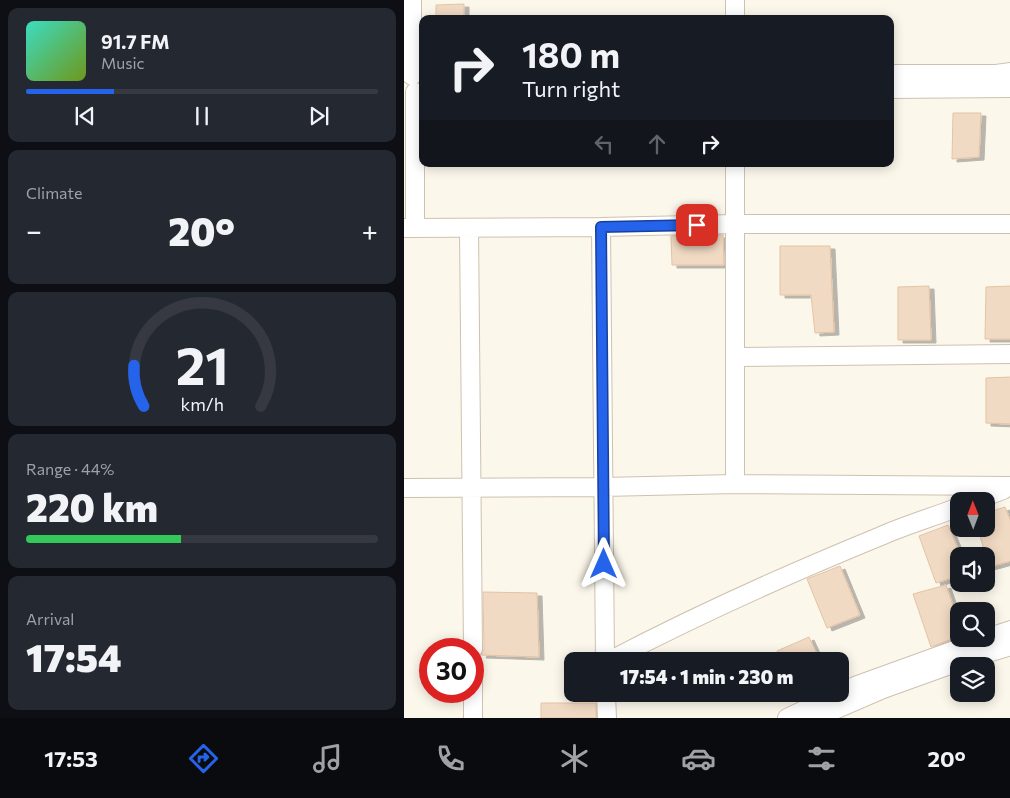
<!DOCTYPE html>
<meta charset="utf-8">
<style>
:root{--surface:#171b24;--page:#242831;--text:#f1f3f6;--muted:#9ea1a6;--line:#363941;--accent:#2563eb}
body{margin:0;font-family:Commissioner,sans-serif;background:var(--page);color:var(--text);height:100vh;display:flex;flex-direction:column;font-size:19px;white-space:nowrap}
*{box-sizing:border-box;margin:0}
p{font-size:16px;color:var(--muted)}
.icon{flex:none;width:28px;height:28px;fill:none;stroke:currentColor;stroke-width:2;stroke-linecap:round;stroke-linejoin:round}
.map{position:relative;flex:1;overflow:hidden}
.side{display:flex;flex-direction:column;gap:8px;padding:8px;background:#0d0f14;width:404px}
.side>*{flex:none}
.hud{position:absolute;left:15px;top:15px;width:475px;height:152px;border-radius:10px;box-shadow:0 2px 12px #0003;background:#171b24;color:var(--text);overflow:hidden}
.needle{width:32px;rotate:359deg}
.fabs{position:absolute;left:546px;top:492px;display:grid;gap:10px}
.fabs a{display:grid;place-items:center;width:45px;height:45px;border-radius:10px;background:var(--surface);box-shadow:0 2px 12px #0003;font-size:25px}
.speed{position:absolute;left:15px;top:638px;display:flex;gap:10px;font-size:25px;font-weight:700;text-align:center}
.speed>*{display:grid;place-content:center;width:65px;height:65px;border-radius:50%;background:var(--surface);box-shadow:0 2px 12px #0003;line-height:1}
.speed .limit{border:8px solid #d22;background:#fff;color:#111}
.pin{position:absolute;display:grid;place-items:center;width:42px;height:42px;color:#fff;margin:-21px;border-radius:10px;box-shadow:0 2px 8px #0006}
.me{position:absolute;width:55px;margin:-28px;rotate:0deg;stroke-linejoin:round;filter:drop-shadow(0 0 4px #0008)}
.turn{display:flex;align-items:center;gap:18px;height:105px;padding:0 20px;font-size:22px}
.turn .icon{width:65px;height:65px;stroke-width:2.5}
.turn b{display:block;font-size:35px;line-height:42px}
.lanes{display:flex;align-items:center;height:48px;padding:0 20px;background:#0003;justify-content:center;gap:25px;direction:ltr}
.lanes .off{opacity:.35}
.big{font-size:38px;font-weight:800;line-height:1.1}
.side .card{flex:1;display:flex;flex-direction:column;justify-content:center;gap:8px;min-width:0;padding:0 18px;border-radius:10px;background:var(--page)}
.side .dial{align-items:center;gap:0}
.dial svg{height:130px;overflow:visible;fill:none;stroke:var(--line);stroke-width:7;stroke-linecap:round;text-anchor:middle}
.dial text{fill:var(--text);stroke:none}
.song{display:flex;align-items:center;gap:15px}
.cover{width:60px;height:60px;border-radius:8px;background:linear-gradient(135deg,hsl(170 70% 55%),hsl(80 70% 35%))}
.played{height:5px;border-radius:2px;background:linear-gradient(90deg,var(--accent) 25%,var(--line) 25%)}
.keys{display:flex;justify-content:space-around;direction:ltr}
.heat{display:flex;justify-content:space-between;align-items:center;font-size:28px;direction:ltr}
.charge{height:8px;border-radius:4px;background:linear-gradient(90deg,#34c759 44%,var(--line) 0)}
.trip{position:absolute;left:160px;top:652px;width:285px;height:50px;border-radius:10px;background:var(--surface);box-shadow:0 2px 12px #0003;font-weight:800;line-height:50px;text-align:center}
.tab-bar{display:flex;height:80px;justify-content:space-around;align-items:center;background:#090b0e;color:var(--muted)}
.tab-bar .icon{width:35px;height:35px}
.tab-bar .on{color:var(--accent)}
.tab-bar b{font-size:22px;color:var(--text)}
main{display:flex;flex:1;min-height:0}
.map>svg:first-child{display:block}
.building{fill:#f1dac3;stroke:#e4c3a4;filter:url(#shadow)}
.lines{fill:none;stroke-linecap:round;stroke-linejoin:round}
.minor-casing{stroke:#cfc1b0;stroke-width:20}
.minor{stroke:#fff;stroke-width:18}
.route-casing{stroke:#184099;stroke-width:12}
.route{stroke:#2563eb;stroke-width:9}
</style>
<main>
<section class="side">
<div class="card">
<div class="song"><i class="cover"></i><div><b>91.7 FM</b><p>Music</p></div></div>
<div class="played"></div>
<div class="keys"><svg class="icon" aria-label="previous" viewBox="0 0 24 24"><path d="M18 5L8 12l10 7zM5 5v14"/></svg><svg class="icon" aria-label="pause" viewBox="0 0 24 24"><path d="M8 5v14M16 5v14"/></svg><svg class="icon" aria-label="next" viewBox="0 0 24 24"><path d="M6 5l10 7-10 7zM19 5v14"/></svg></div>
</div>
<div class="card"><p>Climate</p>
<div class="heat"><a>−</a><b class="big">20°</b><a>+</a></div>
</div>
<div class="card dial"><svg viewBox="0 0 100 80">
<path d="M14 69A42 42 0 1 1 86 69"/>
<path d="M14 69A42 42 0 0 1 8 44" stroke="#2563eb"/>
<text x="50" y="56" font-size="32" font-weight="700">21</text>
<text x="50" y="72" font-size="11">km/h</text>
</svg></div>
<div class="card"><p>Range · 44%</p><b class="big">220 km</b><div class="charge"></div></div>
<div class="card"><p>Arrival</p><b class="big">17:54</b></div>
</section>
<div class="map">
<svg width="607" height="718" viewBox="0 0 607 718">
<defs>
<filter id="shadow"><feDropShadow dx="5" dy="3" stdDeviation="0" flood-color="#0004"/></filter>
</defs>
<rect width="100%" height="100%" fill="#fcf7eb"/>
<path class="building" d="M60,4V19H32V5Z
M549,113H577L575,157L548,159Z
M319,235L320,265H268L267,236Z
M376,246H426L430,332L411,333L407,295H376Z
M525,286L527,340H494V287Z
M607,286V339H581L582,287Z
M607,377V424L582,423V378Z
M601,507L607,522V561L585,567L574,529H582V513Z
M544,525L555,551V576L532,583L515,536Z
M436,566L456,615L423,628L403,579Z
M542,585L555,623V636L527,647L509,594Z
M79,592L133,593L135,657L77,655L80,649Z
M405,637L416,661H378L373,651Z
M137,703H192V718H137Z"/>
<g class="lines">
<defs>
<path id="minor" d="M331,0V19
M486,74H592L607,72
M8,76V0
M486,89L607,88
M197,227L201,661
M0,228L197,227L331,224H607
M11,228V92
M65,229L69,649
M331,357L607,354
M331,484L607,486
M0,488L199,487L331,484V164
M570,501L599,490
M582,638L607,630
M205,661C293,615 384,574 477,536C502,525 529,517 555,507
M69,677V718
M436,693L451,686L581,639
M202,694L203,718
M383,718L434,694
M412,718L479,689L554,662L607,646"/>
</defs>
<use href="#minor" class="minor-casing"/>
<use href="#minor" class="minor"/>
</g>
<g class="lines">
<defs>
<path id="route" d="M200,564L197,227L293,225"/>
</defs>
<use href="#route" class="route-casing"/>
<use href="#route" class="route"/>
</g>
</svg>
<div class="fabs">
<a><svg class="needle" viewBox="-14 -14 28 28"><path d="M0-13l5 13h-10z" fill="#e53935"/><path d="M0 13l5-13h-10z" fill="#9ea1a6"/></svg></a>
<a><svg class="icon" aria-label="sound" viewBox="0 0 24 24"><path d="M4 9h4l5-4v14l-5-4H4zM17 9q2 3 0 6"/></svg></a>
<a><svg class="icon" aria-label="search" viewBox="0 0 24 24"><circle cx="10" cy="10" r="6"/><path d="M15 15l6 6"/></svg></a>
<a><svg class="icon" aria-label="layers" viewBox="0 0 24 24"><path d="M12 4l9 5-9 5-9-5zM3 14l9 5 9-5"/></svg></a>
</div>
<div class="speed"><div class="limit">30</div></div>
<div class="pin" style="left:293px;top:225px;background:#d93025"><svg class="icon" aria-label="arrive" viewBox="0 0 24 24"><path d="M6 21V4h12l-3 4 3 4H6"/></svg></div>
<svg class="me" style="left:200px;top:564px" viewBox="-20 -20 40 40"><path d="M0-17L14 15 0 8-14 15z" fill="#2563eb" stroke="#fff" stroke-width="4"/></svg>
<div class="trip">17:54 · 1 min · 230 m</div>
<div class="hud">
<div class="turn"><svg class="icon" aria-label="right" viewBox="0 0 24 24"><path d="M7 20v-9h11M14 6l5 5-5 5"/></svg><div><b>180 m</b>Turn right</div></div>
<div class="lanes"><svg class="icon off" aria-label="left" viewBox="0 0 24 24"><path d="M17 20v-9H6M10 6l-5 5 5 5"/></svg><svg class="icon off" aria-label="ahead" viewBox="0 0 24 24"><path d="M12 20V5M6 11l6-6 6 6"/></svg><svg class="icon" aria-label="right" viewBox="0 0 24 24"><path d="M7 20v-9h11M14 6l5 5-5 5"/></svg></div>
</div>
</div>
</main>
<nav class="tab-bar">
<b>17:53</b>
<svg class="icon on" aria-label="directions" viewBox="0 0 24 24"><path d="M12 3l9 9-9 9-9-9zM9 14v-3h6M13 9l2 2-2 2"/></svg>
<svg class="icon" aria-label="music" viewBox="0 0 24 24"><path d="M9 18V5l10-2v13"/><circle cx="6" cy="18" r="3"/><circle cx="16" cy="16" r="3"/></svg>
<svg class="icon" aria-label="phone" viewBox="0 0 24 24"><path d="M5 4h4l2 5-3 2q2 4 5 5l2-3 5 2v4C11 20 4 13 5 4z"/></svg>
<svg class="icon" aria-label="climate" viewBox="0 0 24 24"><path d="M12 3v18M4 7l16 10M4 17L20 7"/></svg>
<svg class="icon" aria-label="car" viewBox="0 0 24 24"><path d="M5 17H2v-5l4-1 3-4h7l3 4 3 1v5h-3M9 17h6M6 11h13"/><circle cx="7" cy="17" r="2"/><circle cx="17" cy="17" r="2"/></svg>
<svg class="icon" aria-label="filters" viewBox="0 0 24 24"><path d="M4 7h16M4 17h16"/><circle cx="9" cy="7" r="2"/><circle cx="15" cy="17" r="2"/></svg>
<b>20°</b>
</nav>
